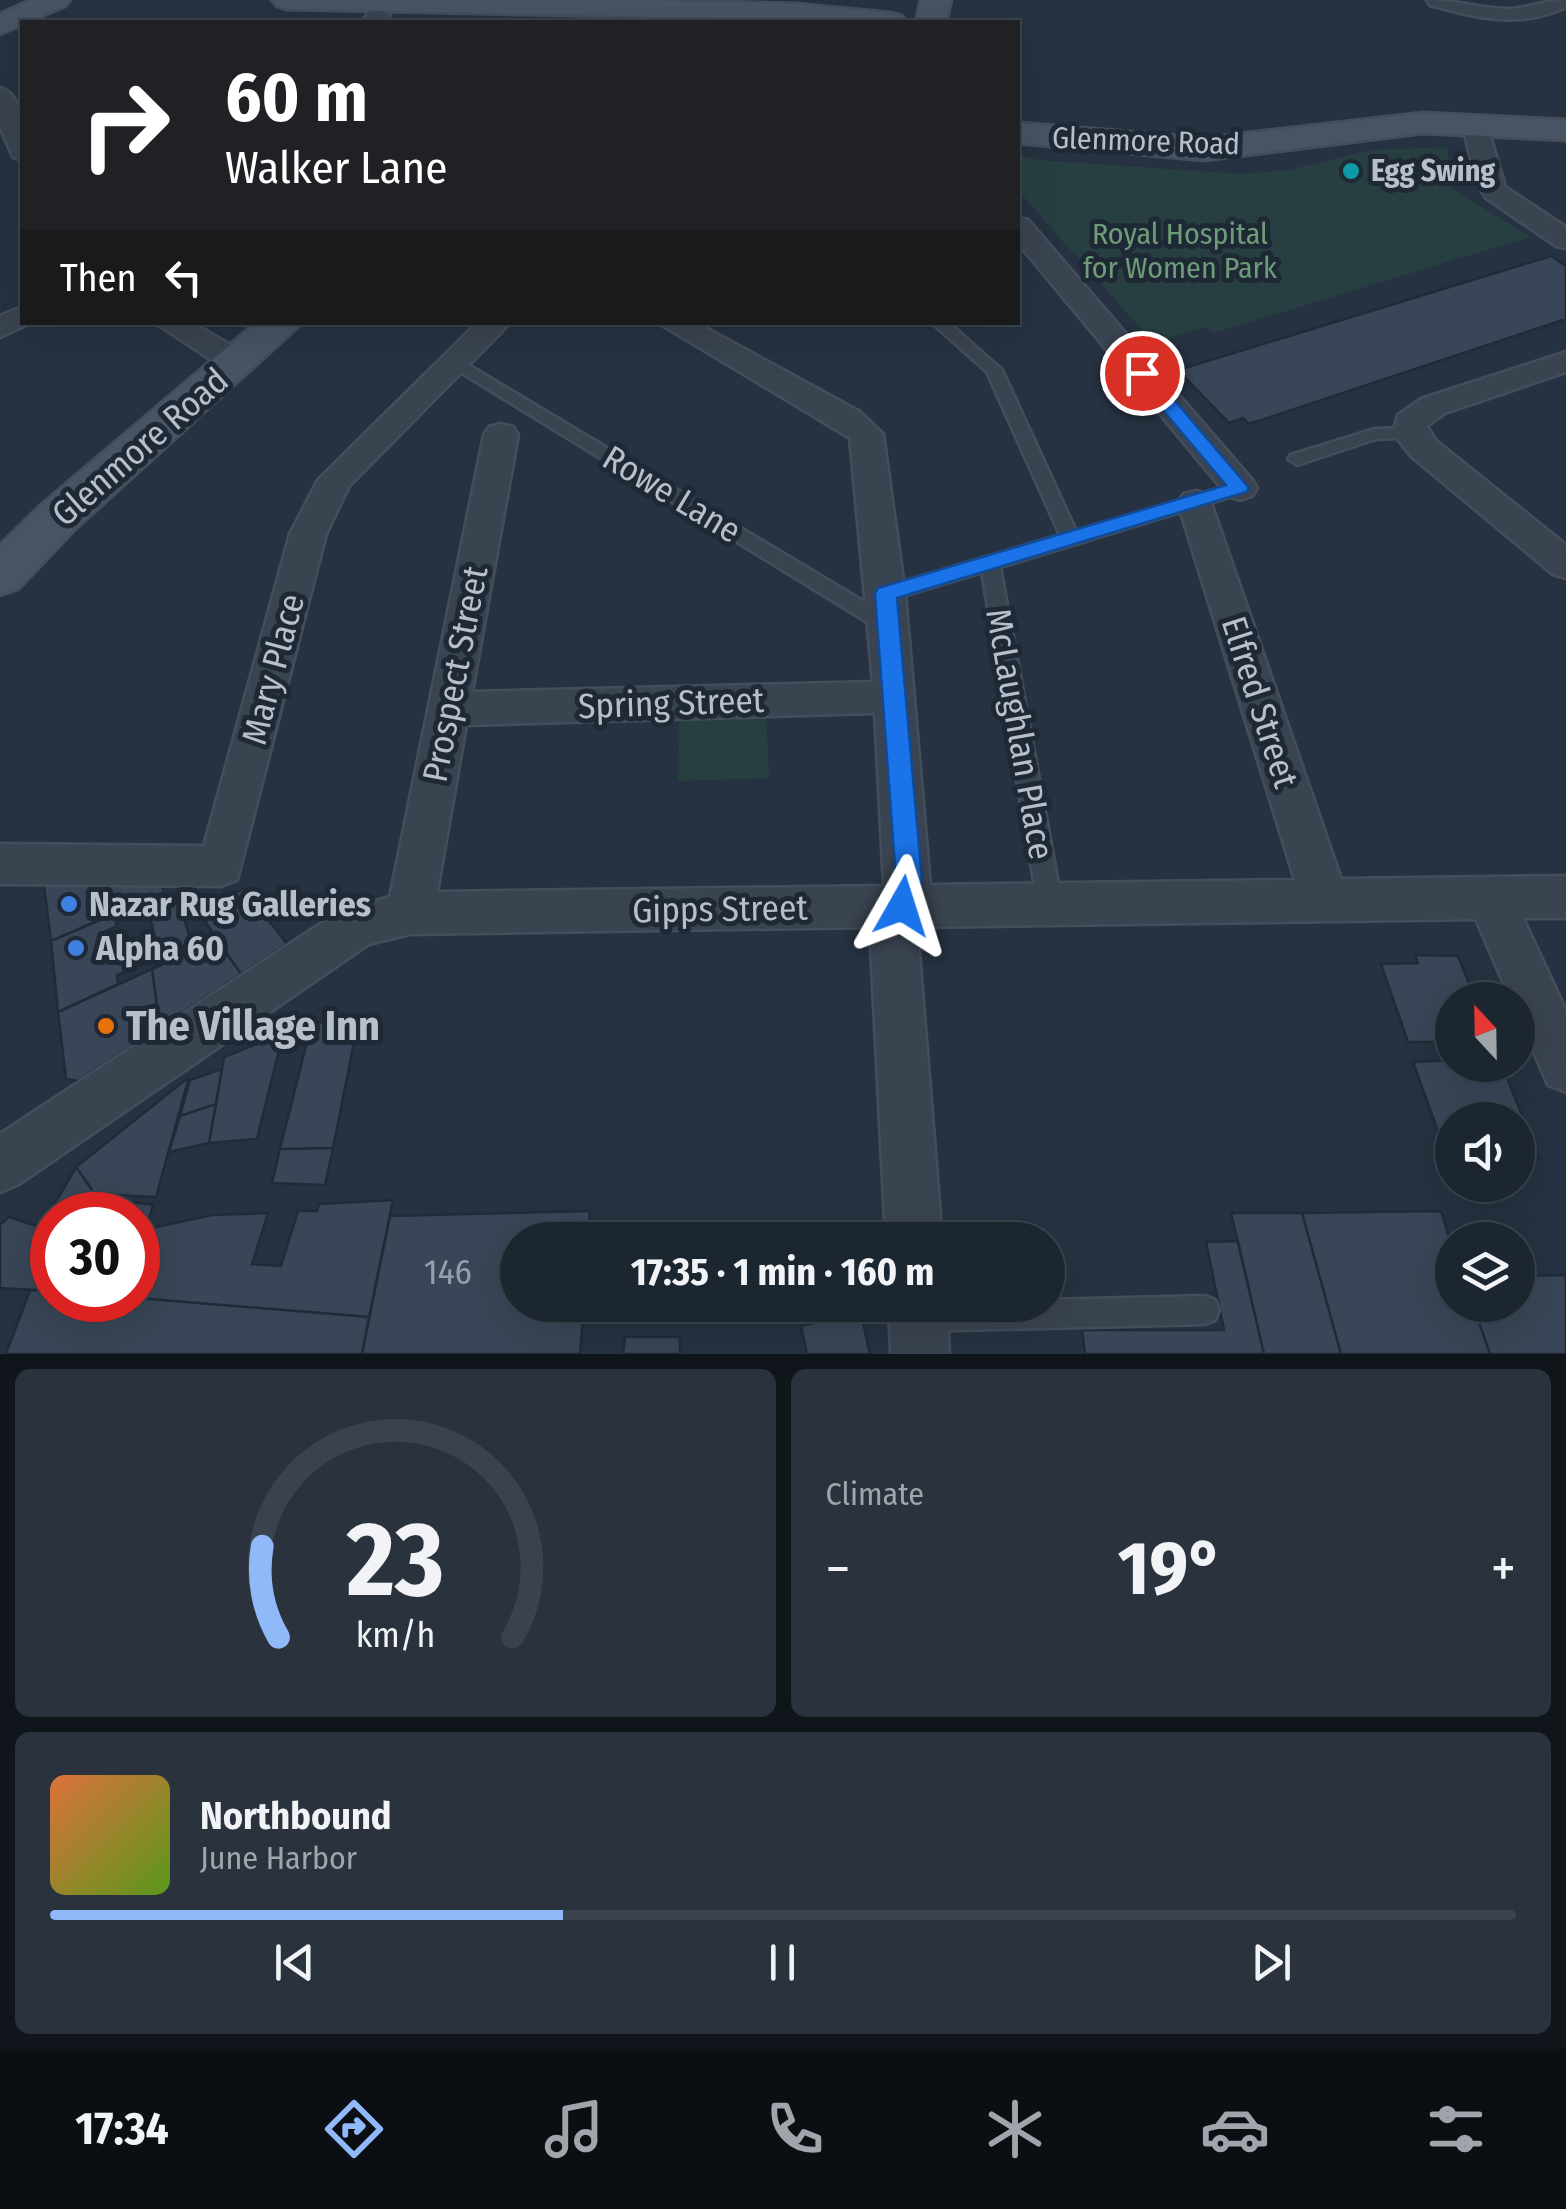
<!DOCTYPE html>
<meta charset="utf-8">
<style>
:root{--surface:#1c2631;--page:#29323d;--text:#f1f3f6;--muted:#a0a5ab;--line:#3a434d;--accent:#8fb9f8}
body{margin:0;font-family:"Fira Sans Condensed",sans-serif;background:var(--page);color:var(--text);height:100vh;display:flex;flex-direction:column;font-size:38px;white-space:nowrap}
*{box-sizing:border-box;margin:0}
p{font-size:32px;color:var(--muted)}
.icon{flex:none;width:55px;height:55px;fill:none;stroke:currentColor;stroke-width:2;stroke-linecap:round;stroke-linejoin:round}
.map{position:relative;height:1354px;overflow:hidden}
.drawer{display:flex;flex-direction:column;gap:15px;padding:15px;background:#0f151b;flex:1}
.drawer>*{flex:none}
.banner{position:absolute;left:20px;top:20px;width:1000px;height:305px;border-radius:0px;box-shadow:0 10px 40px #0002,0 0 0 2px var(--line);background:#202124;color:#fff;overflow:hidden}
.needle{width:65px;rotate:338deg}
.buttons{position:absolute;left:1435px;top:982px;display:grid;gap:20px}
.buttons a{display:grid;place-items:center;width:100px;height:100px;border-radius:50%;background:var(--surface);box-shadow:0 10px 40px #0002,0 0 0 2px var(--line);font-size:50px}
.speed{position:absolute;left:30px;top:1192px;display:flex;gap:20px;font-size:50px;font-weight:700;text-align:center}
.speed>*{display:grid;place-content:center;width:130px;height:130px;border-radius:50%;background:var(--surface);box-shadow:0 10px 40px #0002,0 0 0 2px var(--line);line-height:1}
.speed .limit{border:15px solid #d22;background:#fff;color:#111}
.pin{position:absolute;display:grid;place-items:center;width:85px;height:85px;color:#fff;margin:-42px;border:5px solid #fff;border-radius:50%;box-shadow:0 2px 10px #0007}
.me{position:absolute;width:110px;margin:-55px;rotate:6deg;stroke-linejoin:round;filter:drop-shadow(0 0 8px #0008)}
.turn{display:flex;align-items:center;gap:35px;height:210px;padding:0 40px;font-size:45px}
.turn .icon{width:130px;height:130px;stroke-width:2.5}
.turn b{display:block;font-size:70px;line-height:85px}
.then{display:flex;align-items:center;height:95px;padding:0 40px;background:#0003;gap:20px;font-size:38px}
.big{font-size:75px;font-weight:700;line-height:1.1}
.drawer .card{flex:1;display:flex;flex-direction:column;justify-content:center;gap:15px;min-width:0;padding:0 35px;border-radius:15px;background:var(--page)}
.drawer .dial{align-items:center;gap:0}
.dial svg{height:260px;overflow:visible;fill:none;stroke:var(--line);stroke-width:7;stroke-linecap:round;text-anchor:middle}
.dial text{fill:var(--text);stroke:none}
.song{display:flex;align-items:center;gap:30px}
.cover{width:120px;height:120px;border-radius:15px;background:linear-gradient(135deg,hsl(20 70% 55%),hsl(90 70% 35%))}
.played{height:10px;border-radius:5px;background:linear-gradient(90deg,var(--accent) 35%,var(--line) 35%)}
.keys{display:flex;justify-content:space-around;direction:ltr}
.heat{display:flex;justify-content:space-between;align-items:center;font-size:55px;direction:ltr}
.drawer .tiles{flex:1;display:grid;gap:15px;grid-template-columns:1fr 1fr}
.card:last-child{grid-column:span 2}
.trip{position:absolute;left:500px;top:1222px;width:565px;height:100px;border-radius:50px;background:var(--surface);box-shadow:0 10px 40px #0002,0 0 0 2px var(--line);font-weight:700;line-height:100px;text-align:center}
.tab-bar{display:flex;height:160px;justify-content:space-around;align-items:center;background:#0b0f14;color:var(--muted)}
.tab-bar .icon{width:70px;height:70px}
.tab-bar .current{color:var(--accent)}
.tab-bar b{font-size:45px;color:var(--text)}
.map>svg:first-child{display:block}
.green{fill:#283f42}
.building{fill:#384657;stroke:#212b38;stroke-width:2.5}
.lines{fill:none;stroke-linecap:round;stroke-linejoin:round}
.lane-casing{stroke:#444d5a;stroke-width:5}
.street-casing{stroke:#444d5a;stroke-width:5}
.secondary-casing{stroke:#444d5a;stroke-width:5}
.lane{fill:#3a4451;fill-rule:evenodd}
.street{fill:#3a4451;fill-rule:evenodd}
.secondary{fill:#485364;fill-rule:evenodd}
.route{fill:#1a73e8;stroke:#114b97;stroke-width:2.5}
.culture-dot{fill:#0f9aa8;stroke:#1f2936;stroke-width:4}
.shop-dot{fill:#3f7fe0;stroke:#1f2936;stroke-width:4}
.food-dot{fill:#e8710a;stroke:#1f2936;stroke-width:4}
.labels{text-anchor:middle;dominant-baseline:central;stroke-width:10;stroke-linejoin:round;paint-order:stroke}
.far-street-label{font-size:30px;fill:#b7bfcb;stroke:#1f2936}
.far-poi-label{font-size:30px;font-weight:bold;fill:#b7bfcb;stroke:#1f2936;text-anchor:start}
.far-park-label{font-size:30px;fill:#6e9c78;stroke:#1f2936}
.street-label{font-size:35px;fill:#b7bfcb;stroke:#1f2936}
.poi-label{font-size:35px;font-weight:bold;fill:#b7bfcb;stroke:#1f2936;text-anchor:start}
.near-number-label{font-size:35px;fill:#959fac}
.near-poi-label{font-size:42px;font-weight:bold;fill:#b7bfcb;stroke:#1f2936;text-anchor:start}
</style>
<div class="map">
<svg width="1566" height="1354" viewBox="0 0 1566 1354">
<rect width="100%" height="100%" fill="#263241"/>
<path class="green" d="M1447,147L1453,189L1530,237L1213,333L1206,327L1154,343L1018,191V155L1039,160L1240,174L1289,170L1370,150Z
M766,708L769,778L678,781L680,711Z"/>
<path class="building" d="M1551,256L1566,266V319L1249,424L1243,418L1229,423L1178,370Z
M158,875L164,892L51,941L44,886L55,878Z
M244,888L287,944L241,974L200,914Z
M176,894L192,944L117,975L118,984L58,1012L51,941L114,914L117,926L100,934L101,946L127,935L129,942L153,930L148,906Z
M217,940L241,974L160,1027L152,969Z
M1415,955L1458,956L1476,1000H1452V1055L1448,1042H1408L1381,964L1418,963Z
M152,969L160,1027L78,1081L66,1079L58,1012Z
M312,1022H358L333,1148L280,1149Z
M283,1034L257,1139L209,1143L224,1057Z
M1452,1060V1065H1502L1539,1158L1518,1159V1120H1452V1150L1445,1151L1413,1062Z
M222,1069L216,1104L180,1116L190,1080Z
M189,1077L156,1197L98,1194L97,1197L76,1167Z
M216,1104L209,1143L169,1152L180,1116Z
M333,1148L325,1185L272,1183L280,1149Z
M76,1167L97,1197L153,1205L138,1258V1215H52V1231L41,1227Z
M393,1200L369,1317L138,1298V1258L147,1229L212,1215L268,1213L252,1264L281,1266L298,1211H317L319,1204Z
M590,1211L588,1240H518V1305H584L580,1354H362L390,1216Z
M1441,1211L1452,1246V1305H1473L1490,1354H1341L1302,1213Z
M1231,1213H1302L1341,1354H1264Z
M9,1217L52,1231V1291L0,1288V1225Z
M1238,1241L1264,1354H1085L1082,1330H1224L1206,1242Z
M1566,1275V1354H1490L1473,1305H1518V1276Z
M30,1290L52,1291V1300L138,1298L369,1317L362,1354H6Z
M861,1313L870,1354H807L801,1326Z
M625,1337H680V1354H623Z"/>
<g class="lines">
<defs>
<path id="lane" d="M931,322H948L1002,370L1076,531L1240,482L1249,488L1246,492L1000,567L1062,905L1058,912L1050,915L1042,912L1038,905L982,572L886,601L877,594L879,589L1060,535L987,372Z
M455,357L896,621L899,626L896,631H882L449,365L447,362Z
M1410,428L1416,429V437L1376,439L1297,465L1288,459L1291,455L1375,429Z
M1205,1296L1215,1300L1219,1310L1215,1320L1205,1324L921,1331L911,1327L907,1317L911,1307L915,1305H1048V1300Z"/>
<path id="street" d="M1427,0C1456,0 1482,9 1509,9C1529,8 1546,0 1566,0V7C1519,29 1478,18 1430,5Z
M379,8L390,15L384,22H361L371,10Z
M0,88C26,95 22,138 22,160L13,157L0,127Z
M1475,118L1487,125L1505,187L1566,227V248L1556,246L1486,198L1476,182L1463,125Z
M1018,218L1028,220L1252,480L1257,488L1252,496L1240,500L1228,496L1018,243Z
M22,307V322H32L0,337V316Z
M154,322H191L247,355L252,362L247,369H225Z
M478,322H511L349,486L326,534L237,880L221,886L0,884V844L204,846L290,534L318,480Z
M657,322H695L860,412L883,434L905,594L930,885L1295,880L1178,503L1184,494L1196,491L1208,494L1341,879L1566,876V918H1523L1566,1011V1092L1548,1085L1518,1014V1000H1511L1476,919L917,927L942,1240H886L870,927L410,934L369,944L19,1184L0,1192V1134L340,911L390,897L484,435L489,427L501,424L513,427L518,435L472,692L873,682L850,438ZM875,713L884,886L437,892L466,725Z
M1566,352V372L1445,413L1427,426L1435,440L1566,545V578L1553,574L1411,456L1393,433L1398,415L1421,399Z
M889,1305H947L949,1354H891Z"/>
<path id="secondary" d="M31,0H70L65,6L0,34V14Z
M272,0H637L796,4L891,13L902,16L906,22L287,9L277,6Z
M921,0H951L946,22H916Z
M1423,113L1566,120V140L1423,133L1204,160L1018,143V123L1204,138Z
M257,322H303L73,531L18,589L0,595V545L39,507Z"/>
</defs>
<use href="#lane" class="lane-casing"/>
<use href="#street" class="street-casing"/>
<use href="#secondary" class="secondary-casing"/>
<use href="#lane" class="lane"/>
<use href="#street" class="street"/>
<use href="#secondary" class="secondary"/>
</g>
<path class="route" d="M1142,368L1148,369L1249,488L1246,492L897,598L922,880L911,915L902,918L892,915L889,906L896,880L875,594L878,588L1226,485L1135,377L1132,373Z"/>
<circle class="culture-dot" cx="1351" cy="171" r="10"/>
<g class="shop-dot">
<circle cx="69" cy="904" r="10"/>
<circle cx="76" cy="948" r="10"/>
</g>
<circle class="food-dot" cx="106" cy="1026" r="10"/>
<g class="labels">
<g class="far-street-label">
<text transform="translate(1146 141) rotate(2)">Glenmore Road</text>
</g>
<g class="far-poi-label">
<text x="1371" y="171">Egg Swing</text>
</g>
<g class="far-park-label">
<text x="1180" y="234">Royal Hospital<tspan x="1180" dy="34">for Women Park</tspan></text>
</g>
<g class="street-label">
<text transform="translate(140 447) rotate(-41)">Glenmore Road</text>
<text transform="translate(672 494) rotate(31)">Rowe Lane</text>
<text transform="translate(273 669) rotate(-75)">Mary Place</text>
<text transform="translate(455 674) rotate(-79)">Prospect Street</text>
<text transform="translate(1260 702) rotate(72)">Elfred Street</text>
<text transform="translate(671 703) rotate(-2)">Spring Street</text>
<text transform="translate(1020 734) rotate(80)">McLaughlan Place</text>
<text transform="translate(720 909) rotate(-1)">Gipps Street</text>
</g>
<g class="poi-label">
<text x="89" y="904">Nazar Rug Galleries</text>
<text x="96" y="948">Alpha 60</text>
</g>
<g class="near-number-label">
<text x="448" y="1272">146</text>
</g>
<g class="near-poi-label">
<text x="126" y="1026">The Village Inn</text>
</g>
</g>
</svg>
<div class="buttons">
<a><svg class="needle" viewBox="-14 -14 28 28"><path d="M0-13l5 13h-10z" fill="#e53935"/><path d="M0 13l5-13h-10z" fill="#a0a5ab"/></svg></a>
<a><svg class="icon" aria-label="sound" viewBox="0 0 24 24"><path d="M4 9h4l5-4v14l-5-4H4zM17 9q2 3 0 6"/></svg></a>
<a><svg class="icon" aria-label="layers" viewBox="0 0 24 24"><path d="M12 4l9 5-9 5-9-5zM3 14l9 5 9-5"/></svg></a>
</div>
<div class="speed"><div class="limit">30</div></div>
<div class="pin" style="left:1142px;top:373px;background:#d93025"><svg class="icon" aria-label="arrive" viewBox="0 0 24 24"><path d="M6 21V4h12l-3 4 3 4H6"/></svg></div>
<svg class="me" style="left:902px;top:906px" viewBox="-20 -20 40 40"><path d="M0-17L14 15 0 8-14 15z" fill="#1a73e8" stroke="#fff" stroke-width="4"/></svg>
<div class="trip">17:35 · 1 min · 160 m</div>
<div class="banner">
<div class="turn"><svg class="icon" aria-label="right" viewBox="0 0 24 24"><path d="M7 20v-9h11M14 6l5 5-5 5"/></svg><div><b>60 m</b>Walker Lane</div></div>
<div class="then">Then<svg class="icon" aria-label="left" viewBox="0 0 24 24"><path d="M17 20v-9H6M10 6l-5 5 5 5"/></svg></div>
</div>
</div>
<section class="drawer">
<div class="tiles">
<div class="card dial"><svg viewBox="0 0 100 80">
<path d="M14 69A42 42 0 1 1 86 69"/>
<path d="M14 69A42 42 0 0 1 9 41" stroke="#8fb9f8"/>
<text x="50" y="56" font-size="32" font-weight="700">23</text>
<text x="50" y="72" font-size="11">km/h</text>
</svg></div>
<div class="card"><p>Climate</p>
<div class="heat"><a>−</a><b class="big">19°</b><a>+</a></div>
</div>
<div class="card">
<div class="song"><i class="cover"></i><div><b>Northbound</b><p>June Harbor</p></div></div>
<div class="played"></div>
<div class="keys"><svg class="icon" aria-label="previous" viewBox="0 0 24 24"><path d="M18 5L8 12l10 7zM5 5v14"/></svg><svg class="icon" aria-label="pause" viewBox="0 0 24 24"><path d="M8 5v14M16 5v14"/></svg><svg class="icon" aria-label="next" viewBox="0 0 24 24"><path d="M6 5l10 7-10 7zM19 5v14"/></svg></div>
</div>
</div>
</section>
<nav class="tab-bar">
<b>17:34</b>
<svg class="icon current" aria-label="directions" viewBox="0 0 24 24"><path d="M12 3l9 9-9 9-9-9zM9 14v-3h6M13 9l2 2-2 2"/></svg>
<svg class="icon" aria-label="music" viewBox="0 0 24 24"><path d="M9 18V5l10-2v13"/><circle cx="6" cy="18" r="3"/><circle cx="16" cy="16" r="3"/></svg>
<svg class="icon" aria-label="phone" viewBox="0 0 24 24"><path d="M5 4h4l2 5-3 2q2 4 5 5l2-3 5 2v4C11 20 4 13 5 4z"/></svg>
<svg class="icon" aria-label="climate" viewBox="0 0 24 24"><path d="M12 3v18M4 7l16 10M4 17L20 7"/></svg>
<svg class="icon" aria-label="car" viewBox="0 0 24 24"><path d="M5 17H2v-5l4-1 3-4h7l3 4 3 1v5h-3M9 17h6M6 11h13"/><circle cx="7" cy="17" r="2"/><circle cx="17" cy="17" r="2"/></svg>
<svg class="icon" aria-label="filters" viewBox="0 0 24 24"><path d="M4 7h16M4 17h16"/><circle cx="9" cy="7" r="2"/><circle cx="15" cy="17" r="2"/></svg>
</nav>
